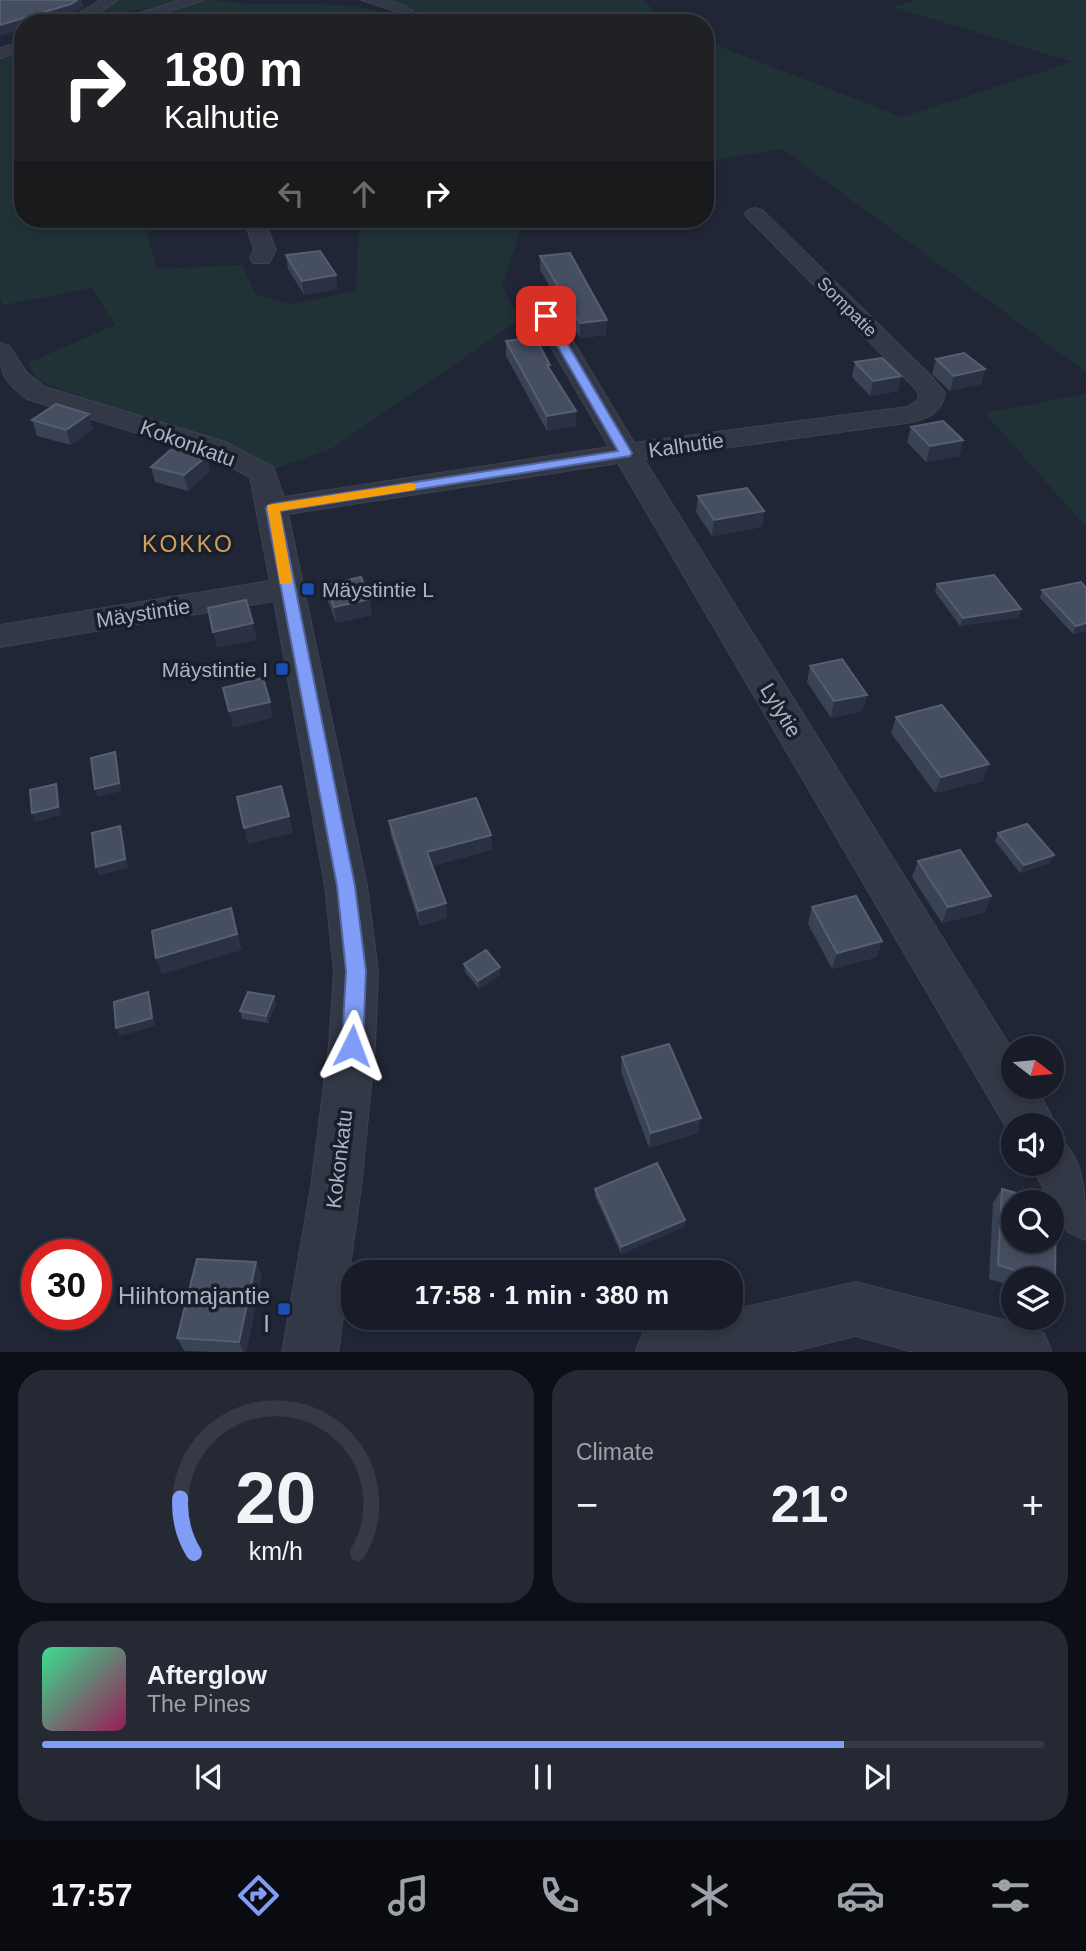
<!DOCTYPE html>
<meta charset="utf-8">
<style>
:root{--surface:#181c28;--page:#252934;--text:#f1f3f6;--muted:#9fa1a8;--line:#363a45;--accent:#7f9df6}
body{margin:0;font-family:Arial,sans-serif;background:var(--page);color:var(--text);height:100vh;display:flex;flex-direction:column;font-size:26px;white-space:nowrap}
*{box-sizing:border-box;margin:0}
p{font-size:23px;color:var(--muted)}
.icon{flex:none;width:38px;height:38px;fill:none;stroke:currentColor;stroke-width:2;stroke-linecap:round;stroke-linejoin:round}
.map{position:relative;height:1352px;overflow:hidden}
.drawer{display:flex;flex-direction:column;gap:18px;padding:18px;background:#0d0f16;flex:1}
.drawer>*{flex:none}
.top-card{position:absolute;left:14px;top:14px;width:700px;height:214px;border-radius:28px;box-shadow:0 4px 10px #0003,0 0 0 2px var(--line);background:#202124;color:#fff;overflow:hidden}
.needle{width:46px;rotate:106deg}
.controls{position:absolute;left:1001px;top:1036px;display:grid;gap:14px}
.controls a{display:grid;place-items:center;width:63px;height:63px;border-radius:50%;background:var(--surface);box-shadow:0 4px 10px #0003,0 0 0 2px var(--line);font-size:35px}
.speed{position:absolute;left:21px;top:1239px;display:flex;gap:14px;font-size:35px;font-weight:700;text-align:center}
.speed>*{display:grid;place-content:center;width:91px;height:91px;border-radius:50%;background:var(--surface);box-shadow:0 4px 10px #0003,0 0 0 2px var(--line);line-height:1}
.speed .limit{border:10px solid #d22;background:#fff;color:#111}
.pin{position:absolute;display:grid;place-items:center;width:60px;height:60px;color:#fff;margin:-30px;border-radius:14px;box-shadow:0 4px 10px #0006}
.me{position:absolute;width:77px;margin:-38px;rotate:3deg;stroke-linejoin:round;filter:drop-shadow(0 0 5px #0008)}
.turn{display:flex;align-items:center;gap:24px;height:147px;padding:0 35px;font-size:32px}
.turn .icon{width:91px;height:91px;stroke-width:2.5}
.turn b{display:block;font-size:49px;line-height:60px}
.lanes{display:flex;align-items:center;height:66px;padding:0 35px;background:#0003;justify-content:center;gap:35px;direction:ltr}
.lanes .off{opacity:.35}
.big{font-size:52px;font-weight:600;line-height:1.1}
.drawer .tile{flex:1;display:flex;flex-direction:column;justify-content:center;gap:10px;min-width:0;padding:0 24px;border-radius:28px;background:var(--page)}
.drawer .dial{align-items:center;gap:0}
.dial svg{height:182px;overflow:visible;fill:none;stroke:var(--line);stroke-width:7;stroke-linecap:round;text-anchor:middle}
.dial text{fill:var(--text);stroke:none}
.song{display:flex;align-items:center;gap:21px}
.cover{width:84px;height:84px;border-radius:10px;background:linear-gradient(135deg,hsl(150 70% 55%),hsl(330 70% 35%))}
.played{height:7px;border-radius:4px;background:linear-gradient(90deg,var(--accent) 80%,var(--line) 80%)}
.keys{display:flex;justify-content:space-around;direction:ltr}
.heat{display:flex;justify-content:space-between;align-items:center;font-size:38px;direction:ltr}
.drawer .tiles{flex:1;display:grid;gap:18px;grid-template-columns:1fr 1fr}
.tile:last-child{grid-column:span 2}
.trip{position:absolute;left:341px;top:1260px;width:402px;height:70px;border-radius:28px;background:var(--surface);box-shadow:0 4px 10px #0003,0 0 0 2px var(--line);font-weight:600;line-height:70px;text-align:center}
.menu{display:flex;height:112px;justify-content:space-around;align-items:center;background:#0a0b10;color:var(--muted)}
.menu .icon{width:49px;height:49px}
.menu .on{color:var(--accent)}
.menu b{font-size:32px;color:var(--text)}
.map>svg:first-child{display:block}
.green{fill:#213237}
.lines{fill:none;stroke-linecap:round;stroke-linejoin:round}
.minor-casing{stroke:#3c4250;stroke-width:2}
.minor{fill:#333847;fill-rule:evenodd}
.wall{fill:#3a4255}
.shaded-wall{fill:#2a3144}
.building{fill:#464e61;stroke:#565e71;stroke-width:2}
.route{fill:#7f9df6;stroke:#5366a0;stroke-width:2}
.slow{fill:#f59e0b}
.transit-dot{fill:#1a4fb4;stroke:#191e2b;stroke-width:2.5}
.labels{text-anchor:middle;dominant-baseline:central;stroke-width:7;stroke-linejoin:round;paint-order:stroke}
.far-street-label{font-size:18px;fill:#adb3c4;stroke:#191e2b}
.street-label{font-size:21px;fill:#adb3c4;stroke:#191e2b}
.poi-label{font-size:21px;fill:#adb3c4;stroke:#191e2b;text-anchor:start}
.neighbourhood-label{font-size:23px;letter-spacing:2px;fill:#d29e5a;stroke:#191e2b}
.near-poi-label{font-size:24px;fill:#adb3c4;stroke:#191e2b;text-anchor:end}
</style>
<div class="map">
<svg width="1086" height="1353" viewBox="0 0 1086 1353">
<rect width="100%" height="100%" fill="#202636"/>
<path class="green" d="M111,0H182L81,23Z
M207,0C224,0 239,4 256,4C283,4 387,0 397,23H123Z
M384,0H645L662,23H425L417,11Z
M917,0H1086V372L782,149L705,161V41L902,117L1073,62L894,7Z
M23,49V219H143L157,269L242,265L256,295L292,304L355,291L360,219H524L502,286L520,319L331,449L271,470L37,380L28,363L115,325L92,288L3,305L0,299V56Z
M1086,394V527L985,413Z"/>
<g class="lines">
<defs>
<path id="minor" d="M101,0H118L88,20V23H73L75,15Z
M181,0H204L132,23H107Z
M362,0C386,0 410,0 423,23H408L398,12Z
M23,41V51L0,58V48Z
M755,208L762,210L930,375L945,393C942,411 930,418 913,422L644,459L1013,1051V1087H1036L1056,1125L1052,1134C1086,1152 1086,1199 1086,1240L1068,1232L1030,1164H1052V1125H1013V1139L618,463L288,514L367,886L378,971L375,1046L361,1187L338,1353H282L311,1187L329,1046L334,971L325,886L274,601L0,647V625L270,581L250,477L205,454L27,399C2,379 0,375 0,343L9,346L27,373L45,387L225,442L273,467L284,497L609,447L520,293L524,288H540L544,293L634,443L907,407L917,401L919,394L912,385L748,218L745,214L748,210Z
M244,219H264L276,250L269,263H253L250,258L254,250Z
M856,1282L1024,1325L1044,1333L1052,1353H917L856,1336L786,1353H635L643,1333C673,1321 700,1318 732,1318V1310Z"/>
</defs>
<use href="#minor" class="minor-casing"/>
<use href="#minor" class="minor"/>
</g>
<path class="wall" d="M286,255L338,289L304,295L288,269Z
M540,256L606,335L580,338L540,270Z
M506,341L576,411V426L547,431L506,356Z
M936,359L985,369L981,384L950,391L932,374Z
M855,362L898,391L870,396L852,377Z
M89,414L93,429L71,445L37,436L32,420Z
M911,427L963,440L959,456L926,462L907,442Z
M151,467L210,471L188,491L155,482Z
M698,496L764,511L762,527L712,536L696,512Z
M937,584L1019,617L960,626L935,592Z
M326,585L372,615L336,623L328,601Z
M1086,588V631L1073,634L1040,598L1042,590Z
M810,666L867,695L862,711L831,718L807,682Z
M896,717L983,781L935,793L891,733Z
M389,821L491,835L492,850L432,866L446,903L447,918L420,926L391,836Z
M998,833L1050,863L1020,873L995,841Z
M918,861L991,896L985,912L942,923L912,877Z
M812,907L882,941L877,957L832,969L808,924Z
M464,964L500,975L479,989L465,972Z
M276,1004L268,1023L242,1019L240,1011Z
M622,1057L698,1133L649,1148L621,1072Z
M595,1189L685,1220L684,1227L621,1254L595,1196Z
M1002,1189L1055,1283L1052,1287V1279H1013V1286L989,1279L993,1203Z
M256,1262L262,1276L246,1353L184,1351L177,1338Z"/>
<path class="shaded-wall" d="M77,0H82L84,7L73,13L43,23H23V29L0,36V25Z
M336,275L338,289L304,295L302,281Z
M607,320L606,335L580,338V323Z
M985,369L981,384L950,391L954,376Z
M901,376L898,391L870,396L873,381Z
M576,411V426L547,431V416Z
M89,414L93,429L71,445L66,430Z
M963,440L959,456L926,462L930,446Z
M207,456L210,471L188,491L184,475Z
M764,511L762,527L712,536L714,520Z
M370,599L372,615L336,623L334,607Z
M1021,609L1019,617L960,626L963,618Z
M253,623L257,640L217,648L213,632Z
M1086,623V631L1073,634L1076,626Z
M867,695L862,711L831,718L834,701Z
M270,702L273,718L233,728L229,711Z
M115,752L117,761L122,791L98,797L95,789Z
M989,764L983,781L935,793L941,777Z
M56,784L59,792L61,815L35,822L32,813Z
M289,816L293,833L248,844L244,828Z
M120,826L123,834L128,868L99,875L96,867Z
M491,835L492,850L429,867L427,852Z
M1054,855L1050,863L1020,873L1024,865Z
M991,896L985,912L942,923L948,907Z
M446,903L447,918L420,926L418,911Z
M231,908L242,950L162,974L156,958Z
M882,941L877,957L832,969L837,953Z
M500,967V975L479,989L478,981Z
M148,992L151,1000L155,1026L120,1036L116,1028Z
M274,996L276,1004L268,1023L266,1016Z
M701,1118L698,1133L649,1148L651,1133Z
M685,1220L684,1227L621,1254V1247Z
M256,1262L262,1276L246,1353H244L239,1342Z"/>
<path class="building" d="M0,0H77L71,4L0,25Z
M320,251L336,275L302,281L286,255Z
M570,253L607,320L580,323L540,256Z
M535,337L550,365H547L576,411L547,416L506,341Z
M964,353L985,369L954,376L936,359Z
M882,358L901,376L873,381L855,362Z
M56,404L89,414L66,430L32,420Z
M943,421L963,440L930,446L911,427Z
M174,447L207,456L184,475L151,467Z
M747,488L764,511L714,520L698,496Z
M994,575L1021,609L963,618L937,584Z
M361,577L370,599L334,607L326,585Z
M1081,582L1086,588V623L1076,626L1042,590Z
M246,600L253,623L213,632L208,608Z
M842,659L867,695L834,701L810,666Z
M263,678L270,702L229,711L223,688Z
M942,705L989,764L941,777L896,717Z
M115,752L119,783L95,789L91,758Z
M56,784L58,807L32,813L30,790Z
M281,786L289,816L244,828L237,797Z
M476,798L491,835L427,852L446,903L418,911L389,821Z
M1027,824L1054,855L1024,865L998,833Z
M120,826L125,859L96,867L92,833Z
M960,850L991,896L948,907L918,861Z
M856,896L882,941L837,953L812,907Z
M231,908L237,934L156,958L152,931Z
M486,950L500,967L478,981L464,964Z
M148,992L152,1018L116,1028L114,1002Z
M248,992L274,996L266,1016L240,1011Z
M669,1044L701,1118L651,1133L622,1057Z
M657,1163L685,1220L621,1247L595,1189Z
M1002,1189L1049,1202H1013V1241H1052V1203L1056,1204L1055,1283L1052,1282V1279H1043L998,1265Z
M197,1259L256,1262L239,1342L177,1338Z"/>
<path class="route" d="M546,313L551,316L632,453L630,456L280,511L355,886L366,971L363,1046L360,1052L352,1055L345,1052L342,1046L346,971L337,886L266,508L272,504L618,451L540,316Z"/>
<path class="slow" d="M410,483L415,484V490L280,511L292,580L290,584H280L267,505Z"/>
<g class="transit-dot">
<rect x="301" y="582" width="14" height="14" rx="3.5"/>
<rect x="275" y="662" width="14" height="14" rx="3.5"/>
<rect x="277" y="1302" width="14" height="14" rx="3.5"/>
</g>
<g class="labels">
<g class="far-street-label">
<text transform="translate(847 307) rotate(45)">Sompatie</text>
</g>
<g class="street-label">
<text transform="translate(188 443) rotate(20)">Kokonkatu</text>
<text transform="translate(686 445) rotate(-8)">Kalhutie</text>
<text transform="translate(143 613) rotate(-9)">Mäystintie</text>
<text transform="translate(781 710) rotate(59)">Lylytie</text>
<text transform="translate(339 1159) rotate(-83)">Kokonkatu</text>
</g>
<g class="poi-label">
<text x="322" y="589">Mäystintie L</text>
<text x="268" y="669" text-anchor="end">Mäystintie I</text>
</g>
<g class="neighbourhood-label">
<text x="188" y="544">KOKKO</text>
</g>
<g class="near-poi-label">
<text x="270" y="1295">Hiihtomajantie<tspan x="270" dy="28">I</tspan></text>
</g>
</g>
</svg>
<div class="controls">
<a><svg class="needle" viewBox="-14 -14 28 28"><path d="M0-13l5 13h-10z" fill="#e53935"/><path d="M0 13l5-13h-10z" fill="#9fa1a8"/></svg></a>
<a><svg class="icon" aria-label="sound" viewBox="0 0 24 24"><path d="M4 9h4l5-4v14l-5-4H4zM17 9q2 3 0 6"/></svg></a>
<a><svg class="icon" aria-label="search" viewBox="0 0 24 24"><circle cx="10" cy="10" r="6"/><path d="M15 15l6 6"/></svg></a>
<a><svg class="icon" aria-label="layers" viewBox="0 0 24 24"><path d="M12 4l9 5-9 5-9-5zM3 14l9 5 9-5"/></svg></a>
</div>
<div class="speed"><div class="limit">30</div></div>
<div class="pin" style="left:546px;top:316px;background:#d93025"><svg class="icon" aria-label="arrive" viewBox="0 0 24 24"><path d="M6 21V4h12l-3 4 3 4H6"/></svg></div>
<svg class="me" style="left:352px;top:1046px" viewBox="-20 -20 40 40"><path d="M0-17L14 15 0 8-14 15z" fill="#7f9df6" stroke="#fff" stroke-width="4"/></svg>
<div class="trip">17:58 · 1 min · 380 m</div>
<div class="top-card">
<div class="turn"><svg class="icon" aria-label="right" viewBox="0 0 24 24"><path d="M7 20v-9h11M14 6l5 5-5 5"/></svg><div><b>180 m</b>Kalhutie</div></div>
<div class="lanes"><svg class="icon off" aria-label="left" viewBox="0 0 24 24"><path d="M17 20v-9H6M10 6l-5 5 5 5"/></svg><svg class="icon off" aria-label="ahead" viewBox="0 0 24 24"><path d="M12 20V5M6 11l6-6 6 6"/></svg><svg class="icon" aria-label="right" viewBox="0 0 24 24"><path d="M7 20v-9h11M14 6l5 5-5 5"/></svg></div>
</div>
</div>
<section class="drawer">
<div class="tiles">
<div class="tile dial"><svg viewBox="0 0 100 80">
<path d="M14 69A42 42 0 1 1 86 69"/>
<path d="M14 69A42 42 0 0 1 8 45" stroke="#7f9df6"/>
<text x="50" y="56" font-size="32" font-weight="700">20</text>
<text x="50" y="72" font-size="11">km/h</text>
</svg></div>
<div class="tile"><p>Climate</p>
<div class="heat"><a>−</a><b class="big">21°</b><a>+</a></div>
</div>
<div class="tile">
<div class="song"><i class="cover"></i><div><b>Afterglow</b><p>The Pines</p></div></div>
<div class="played"></div>
<div class="keys"><svg class="icon" aria-label="previous" viewBox="0 0 24 24"><path d="M18 5L8 12l10 7zM5 5v14"/></svg><svg class="icon" aria-label="pause" viewBox="0 0 24 24"><path d="M8 5v14M16 5v14"/></svg><svg class="icon" aria-label="next" viewBox="0 0 24 24"><path d="M6 5l10 7-10 7zM19 5v14"/></svg></div>
</div>
</div>
</section>
<nav class="menu">
<b>17:57</b>
<svg class="icon on" aria-label="directions" viewBox="0 0 24 24"><path d="M12 3l9 9-9 9-9-9zM9 14v-3h6M13 9l2 2-2 2"/></svg>
<svg class="icon" aria-label="music" viewBox="0 0 24 24"><path d="M9 18V5l10-2v13"/><circle cx="6" cy="18" r="3"/><circle cx="16" cy="16" r="3"/></svg>
<svg class="icon" aria-label="phone" viewBox="0 0 24 24"><path d="M5 4h4l2 5-3 2q2 4 5 5l2-3 5 2v4C11 20 4 13 5 4z"/></svg>
<svg class="icon" aria-label="climate" viewBox="0 0 24 24"><path d="M12 3v18M4 7l16 10M4 17L20 7"/></svg>
<svg class="icon" aria-label="car" viewBox="0 0 24 24"><path d="M5 17H2v-5l4-1 3-4h7l3 4 3 1v5h-3M9 17h6M6 11h13"/><circle cx="7" cy="17" r="2"/><circle cx="17" cy="17" r="2"/></svg>
<svg class="icon" aria-label="filters" viewBox="0 0 24 24"><path d="M4 7h16M4 17h16"/><circle cx="9" cy="7" r="2"/><circle cx="15" cy="17" r="2"/></svg>
</nav>
